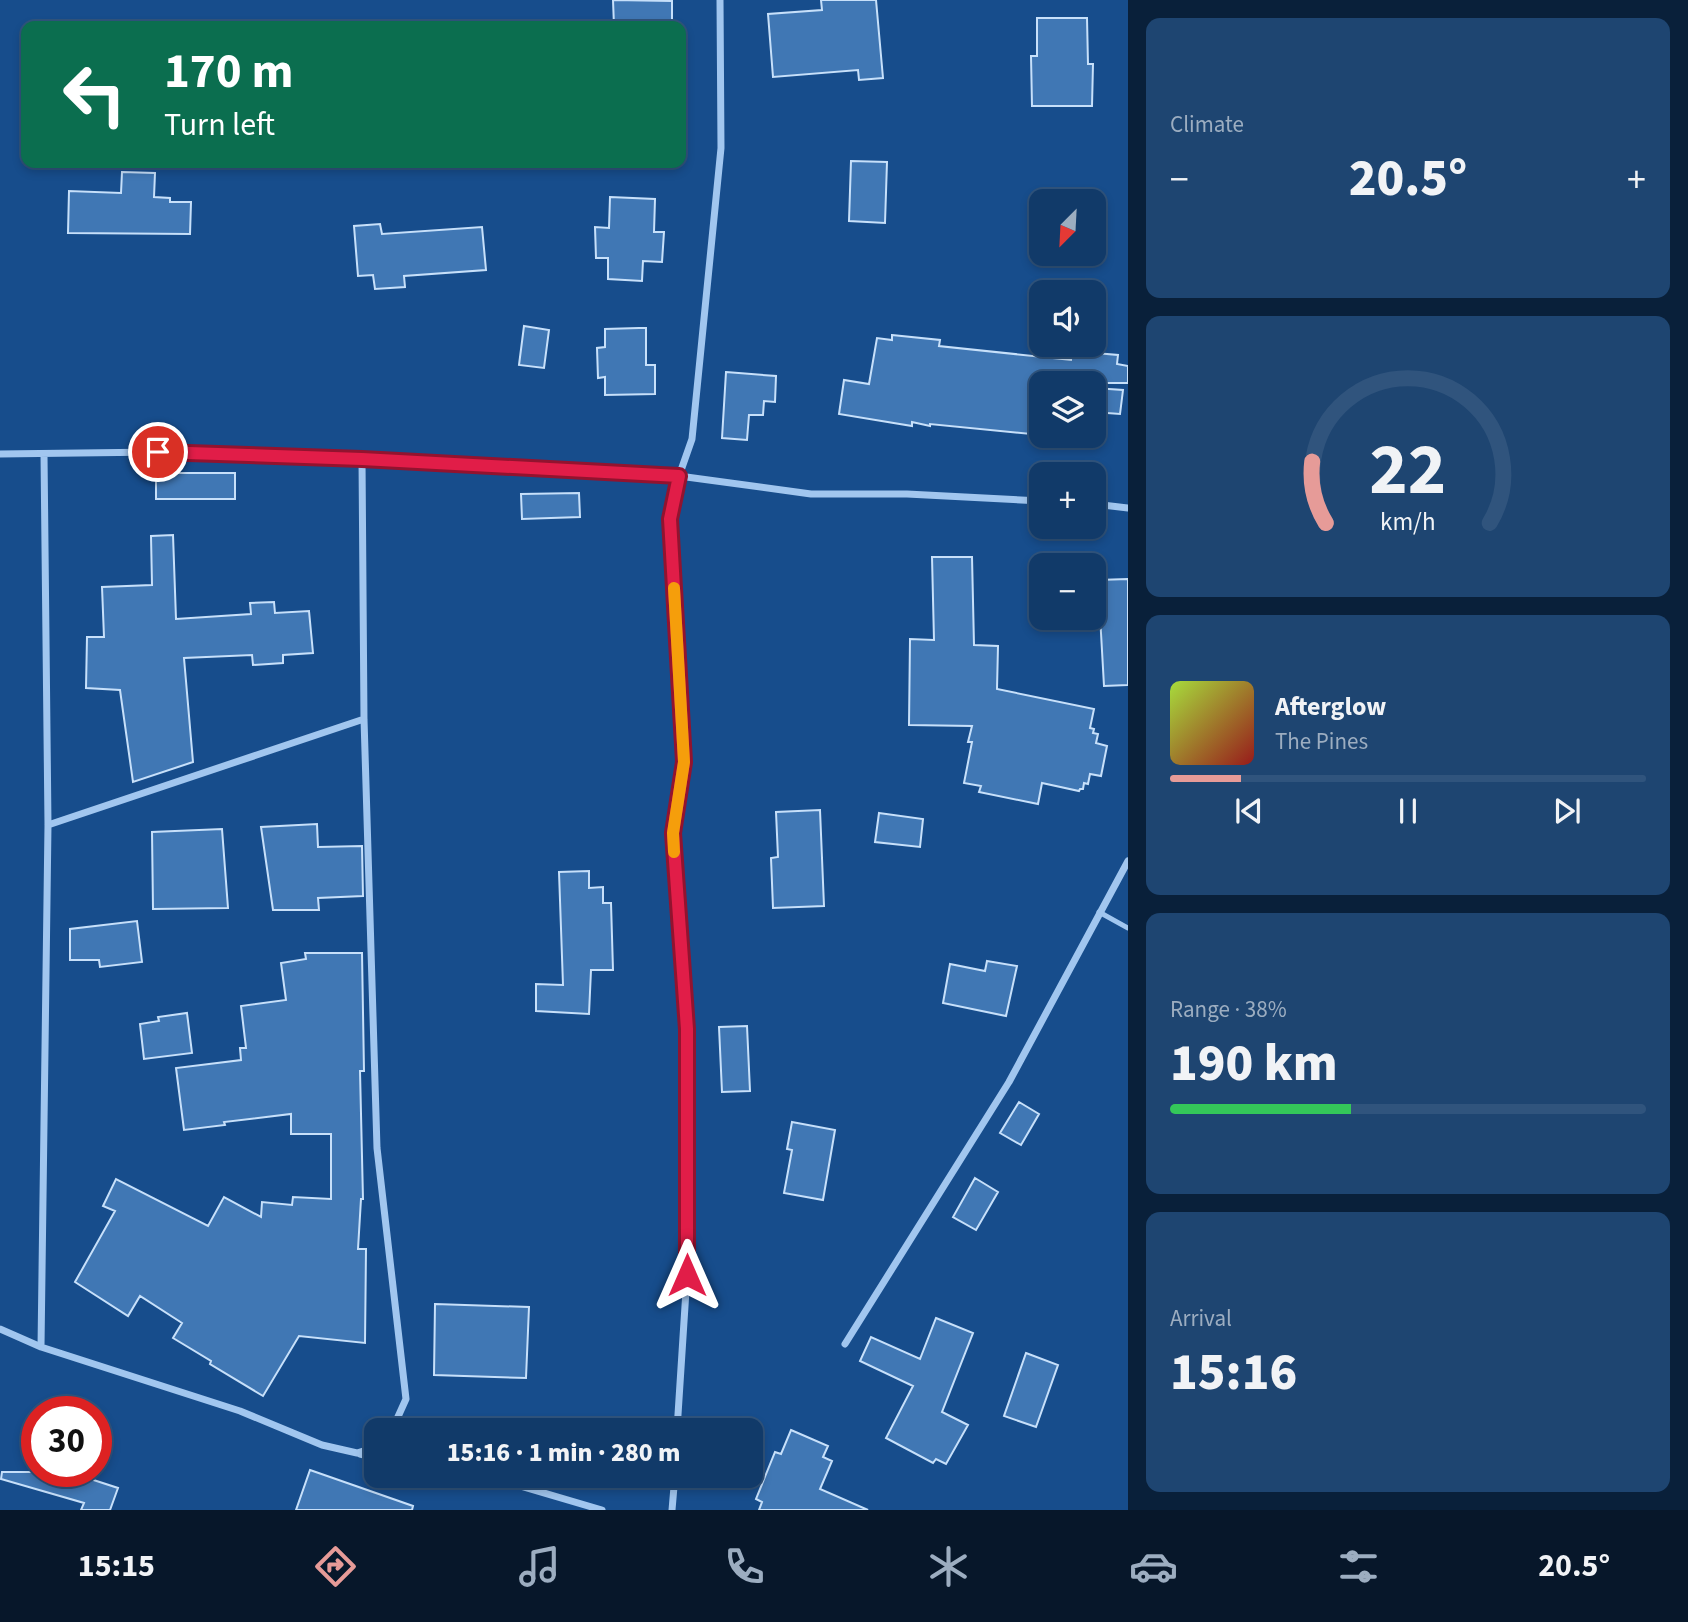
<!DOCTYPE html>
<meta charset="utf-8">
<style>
:root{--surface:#113a69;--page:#1e4571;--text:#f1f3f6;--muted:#9cadc0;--line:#30547d;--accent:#e69b98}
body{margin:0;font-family:"Source Sans 3",sans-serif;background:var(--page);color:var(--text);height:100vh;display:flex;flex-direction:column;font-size:26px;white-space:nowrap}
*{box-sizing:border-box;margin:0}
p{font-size:23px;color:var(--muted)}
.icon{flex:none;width:38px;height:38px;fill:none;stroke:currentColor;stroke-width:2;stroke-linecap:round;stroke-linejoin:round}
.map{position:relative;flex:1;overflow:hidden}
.panel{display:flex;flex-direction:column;gap:18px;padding:18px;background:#09203a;width:560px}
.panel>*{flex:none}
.guide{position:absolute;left:21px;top:21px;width:665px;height:147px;border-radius:14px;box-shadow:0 4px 10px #0003,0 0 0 2px var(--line);background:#0b6e4f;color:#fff;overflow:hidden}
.needle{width:46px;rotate:204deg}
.tools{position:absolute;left:1029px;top:189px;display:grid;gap:14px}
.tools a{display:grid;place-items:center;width:77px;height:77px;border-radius:14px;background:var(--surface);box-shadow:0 4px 10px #0003,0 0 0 2px var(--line);font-size:35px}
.speed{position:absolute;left:21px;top:1396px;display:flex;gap:14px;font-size:35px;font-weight:700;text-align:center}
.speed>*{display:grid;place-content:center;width:91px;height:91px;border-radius:50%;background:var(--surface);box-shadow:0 4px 10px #0003,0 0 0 2px var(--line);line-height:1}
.speed .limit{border:10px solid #d22;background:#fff;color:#111}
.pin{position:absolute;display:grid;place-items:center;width:60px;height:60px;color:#fff;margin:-30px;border:4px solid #fff;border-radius:50%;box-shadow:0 2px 7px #0007}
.me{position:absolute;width:77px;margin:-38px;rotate:0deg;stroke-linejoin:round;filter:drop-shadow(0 0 5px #0008)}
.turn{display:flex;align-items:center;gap:24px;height:147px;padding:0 28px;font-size:32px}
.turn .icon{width:91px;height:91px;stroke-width:2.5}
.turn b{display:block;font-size:49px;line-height:60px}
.big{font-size:52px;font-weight:800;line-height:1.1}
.panel .widget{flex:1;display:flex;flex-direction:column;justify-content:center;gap:10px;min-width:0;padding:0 24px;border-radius:14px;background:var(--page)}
.panel .dial{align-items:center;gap:0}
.dial svg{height:182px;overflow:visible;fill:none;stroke:var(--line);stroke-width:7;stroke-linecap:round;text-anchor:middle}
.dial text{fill:var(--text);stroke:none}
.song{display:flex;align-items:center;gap:21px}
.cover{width:84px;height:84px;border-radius:10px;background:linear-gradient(135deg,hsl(80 70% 55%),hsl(0 70% 35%))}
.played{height:7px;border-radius:4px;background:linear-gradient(90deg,var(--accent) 15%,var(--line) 15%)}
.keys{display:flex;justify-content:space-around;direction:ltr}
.heat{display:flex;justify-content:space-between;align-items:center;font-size:38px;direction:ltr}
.charge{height:10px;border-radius:5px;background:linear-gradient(90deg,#34c759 38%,var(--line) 0)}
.trip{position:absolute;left:364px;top:1418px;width:399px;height:70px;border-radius:14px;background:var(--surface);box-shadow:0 4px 10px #0003,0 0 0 2px var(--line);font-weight:800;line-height:70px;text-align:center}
.menu{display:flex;height:112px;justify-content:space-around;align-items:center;background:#07172a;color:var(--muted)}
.menu .icon{width:49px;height:49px}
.menu .active{color:var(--accent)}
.menu b{font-size:32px;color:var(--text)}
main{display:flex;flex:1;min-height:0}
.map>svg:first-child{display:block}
.building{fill:#4077b4;stroke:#c7e0fa;stroke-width:2}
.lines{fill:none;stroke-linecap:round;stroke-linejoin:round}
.service{stroke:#a1c6ef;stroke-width:5}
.minor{stroke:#a1c6ef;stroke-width:7}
.route-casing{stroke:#92132f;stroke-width:18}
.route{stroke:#e11d48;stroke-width:12}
.slow{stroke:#f59e0b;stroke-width:12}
</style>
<main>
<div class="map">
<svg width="1128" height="1510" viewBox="0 0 1128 1510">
<rect width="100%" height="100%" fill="#174d8c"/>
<path class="building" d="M613,0L672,1V26H614Z
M821,0H876L883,78L859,80L858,70L773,77L768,14L822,10Z
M1037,18H1087L1088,64H1093L1092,106H1032L1031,56H1037Z
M851,161L887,162L885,223L849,221Z
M122,172L155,173L154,197L170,198V202H191L190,234L68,233L69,191L121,193Z
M610,197L655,199L654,232H664L662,262L643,261L642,281L608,279V258H596L595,227L609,228Z
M380,224L382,234L482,227L486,270L404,276L405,287L375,289L373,275L358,276L354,226Z
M524,326L549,330L544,368L519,365Z
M639,328H646V365H655V394L605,395V377L598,378L597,348L605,347V329Z
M892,335L940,340L939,346L1071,360L1072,351L1118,355L1117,364L1128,366V383H1041V435L930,424V426L912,422V426L839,414L844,380L869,384L877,338L892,340Z
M726,372L776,376L775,402L764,401L763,415H749L747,440L722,438Z
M1094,388L1123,390L1120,414L1094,412Z
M156,473H235V499H156Z
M579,493L580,517L522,519L521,494Z
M173,535L176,619L251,614L250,603L274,602L275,613L309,611L313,653L283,655V663L253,665L252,655L184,658L193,762L133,782L120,690L86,688L87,637H104L102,587L152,585L151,536Z
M932,557H972L974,645L998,646L997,689L1094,709L1090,728L1094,729L1093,733L1098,734L1096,743L1107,746L1101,776L1090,774L1088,784L1084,783L1083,789H1080L1079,791L1042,783L1038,804L979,792L981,786L964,783L972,742H968L972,726L909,725L910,639L934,640Z
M1128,579V685L1104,686L1098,580Z
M820,810L824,906L773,908L771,858L778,857L776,812Z
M879,813L923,819L920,847L875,842Z
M317,824L318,847L362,846L363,896L318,898L319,910H273L261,827Z
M222,829L228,908L153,909L152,832Z
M589,871V888L603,887V903H611L613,970H591L589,1014L536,1011V984L563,985L559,872Z
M137,921L142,962L100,967L99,960H70V929Z
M305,953H362L364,1071H360L363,1199H361L358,1249H366L365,1343L299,1336L263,1396L210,1364L211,1361L173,1338L182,1323L140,1296L128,1316L75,1282L115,1211L103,1206L116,1179L208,1226L224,1197L261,1217L262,1202L292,1205L293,1197L331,1199V1134H291V1114L224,1122L225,1125L184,1130L176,1068L241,1060L240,1048H246L241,1006L286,1000L281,963L306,959Z
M987,961L1017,966L1006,1016L943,1003L950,964L985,971Z
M187,1013L192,1053L144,1059L140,1024L159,1021L158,1017Z
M747,1026L750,1091L722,1092L719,1027Z
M1019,1102L1039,1114L1021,1145L1000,1133Z
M792,1122L835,1130L823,1200L784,1193L792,1150L787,1149Z
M975,1178L998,1192L976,1230L953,1217Z
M435,1304L529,1307L526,1378L434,1375Z
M936,1318L973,1333L942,1412L968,1425L946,1464L936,1459L933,1463L886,1438L913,1386L860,1361L871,1337L920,1359Z
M1026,1353L1058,1365L1036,1427L1004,1416Z
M791,1430L828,1446L823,1457L832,1461L820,1489L868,1510H759L762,1502L756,1499L775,1452L781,1454Z
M310,1470L413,1506L412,1510H296Z
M2,1472H69L118,1488L110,1510H81L84,1503L1,1479Z"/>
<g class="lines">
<path class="service" d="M1099,912L1128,928"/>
<path class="minor" d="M0,454L158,452L362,459L679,476L811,494H907L1041,501
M362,459L364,719L377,1148L406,1399L392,1430
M1094,504L1128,508
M48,825L364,719
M0,1329L41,1347L240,1411L322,1445L357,1453L376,1447
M845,1344L1009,1082L1128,861
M41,1347L48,825L44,454
M677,1430L687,1275V1029L673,833L684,762L670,519L679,476L692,439L721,148L720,0
M360,1454L376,1458
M483,1475L602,1510
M672,1510L675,1475"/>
</g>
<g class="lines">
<defs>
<path id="route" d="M158,452L362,459L679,476L670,519L684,762L673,833L687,1029V1275"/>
</defs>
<use href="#route" class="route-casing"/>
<use href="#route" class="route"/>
<path class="slow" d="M674,588L684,762L673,833L674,852"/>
</g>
</svg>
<div class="tools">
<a><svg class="needle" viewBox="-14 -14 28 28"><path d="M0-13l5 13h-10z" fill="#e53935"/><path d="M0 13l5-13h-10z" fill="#9cadc0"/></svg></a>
<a><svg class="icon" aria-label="sound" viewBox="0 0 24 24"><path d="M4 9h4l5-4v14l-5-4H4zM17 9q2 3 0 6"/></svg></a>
<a><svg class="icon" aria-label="layers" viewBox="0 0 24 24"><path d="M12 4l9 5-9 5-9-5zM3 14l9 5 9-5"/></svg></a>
<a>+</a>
<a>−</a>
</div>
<div class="speed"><div class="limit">30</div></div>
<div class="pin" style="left:158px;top:452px;background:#d93025"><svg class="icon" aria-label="arrive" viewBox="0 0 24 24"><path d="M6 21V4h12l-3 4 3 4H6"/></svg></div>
<svg class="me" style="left:687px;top:1275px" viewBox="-20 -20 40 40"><path d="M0-17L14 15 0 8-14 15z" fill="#e11d48" stroke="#fff" stroke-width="4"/></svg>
<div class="trip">15:16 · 1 min · 280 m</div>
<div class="guide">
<div class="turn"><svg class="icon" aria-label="left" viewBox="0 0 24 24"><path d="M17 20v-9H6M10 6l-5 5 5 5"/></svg><div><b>170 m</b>Turn left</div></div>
</div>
</div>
<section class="panel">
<div class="widget"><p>Climate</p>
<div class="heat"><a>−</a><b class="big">20.5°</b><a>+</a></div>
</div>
<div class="widget dial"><svg viewBox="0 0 100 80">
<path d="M14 69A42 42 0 1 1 86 69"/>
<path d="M14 69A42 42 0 0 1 8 42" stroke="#e69b98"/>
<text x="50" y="56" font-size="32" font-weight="700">22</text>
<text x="50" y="72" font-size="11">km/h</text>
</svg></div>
<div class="widget">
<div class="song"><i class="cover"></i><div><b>Afterglow</b><p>The Pines</p></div></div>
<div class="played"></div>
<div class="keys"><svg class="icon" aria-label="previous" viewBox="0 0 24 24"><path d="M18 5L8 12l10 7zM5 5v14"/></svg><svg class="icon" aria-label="pause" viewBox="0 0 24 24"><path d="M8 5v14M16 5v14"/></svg><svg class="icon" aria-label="next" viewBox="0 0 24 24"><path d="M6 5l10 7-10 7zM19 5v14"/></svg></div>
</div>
<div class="widget"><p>Range · 38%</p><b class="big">190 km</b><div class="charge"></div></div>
<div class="widget"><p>Arrival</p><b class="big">15:16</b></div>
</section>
</main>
<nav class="menu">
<b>15:15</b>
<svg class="icon active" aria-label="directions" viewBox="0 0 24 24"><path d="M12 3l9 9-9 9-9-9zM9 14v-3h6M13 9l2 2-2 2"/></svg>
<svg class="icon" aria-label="music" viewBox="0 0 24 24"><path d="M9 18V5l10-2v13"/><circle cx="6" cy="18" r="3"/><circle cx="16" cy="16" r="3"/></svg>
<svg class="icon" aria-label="phone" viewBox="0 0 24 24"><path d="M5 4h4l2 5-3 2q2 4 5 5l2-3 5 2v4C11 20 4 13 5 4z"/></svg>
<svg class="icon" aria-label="climate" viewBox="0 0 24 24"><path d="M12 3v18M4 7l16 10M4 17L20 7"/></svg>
<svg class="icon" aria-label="car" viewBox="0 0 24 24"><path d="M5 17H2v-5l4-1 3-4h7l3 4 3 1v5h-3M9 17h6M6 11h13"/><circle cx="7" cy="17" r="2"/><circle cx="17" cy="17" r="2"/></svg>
<svg class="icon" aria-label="filters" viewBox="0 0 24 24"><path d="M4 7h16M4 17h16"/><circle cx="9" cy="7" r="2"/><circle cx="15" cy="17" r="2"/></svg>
<b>20.5°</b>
</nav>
